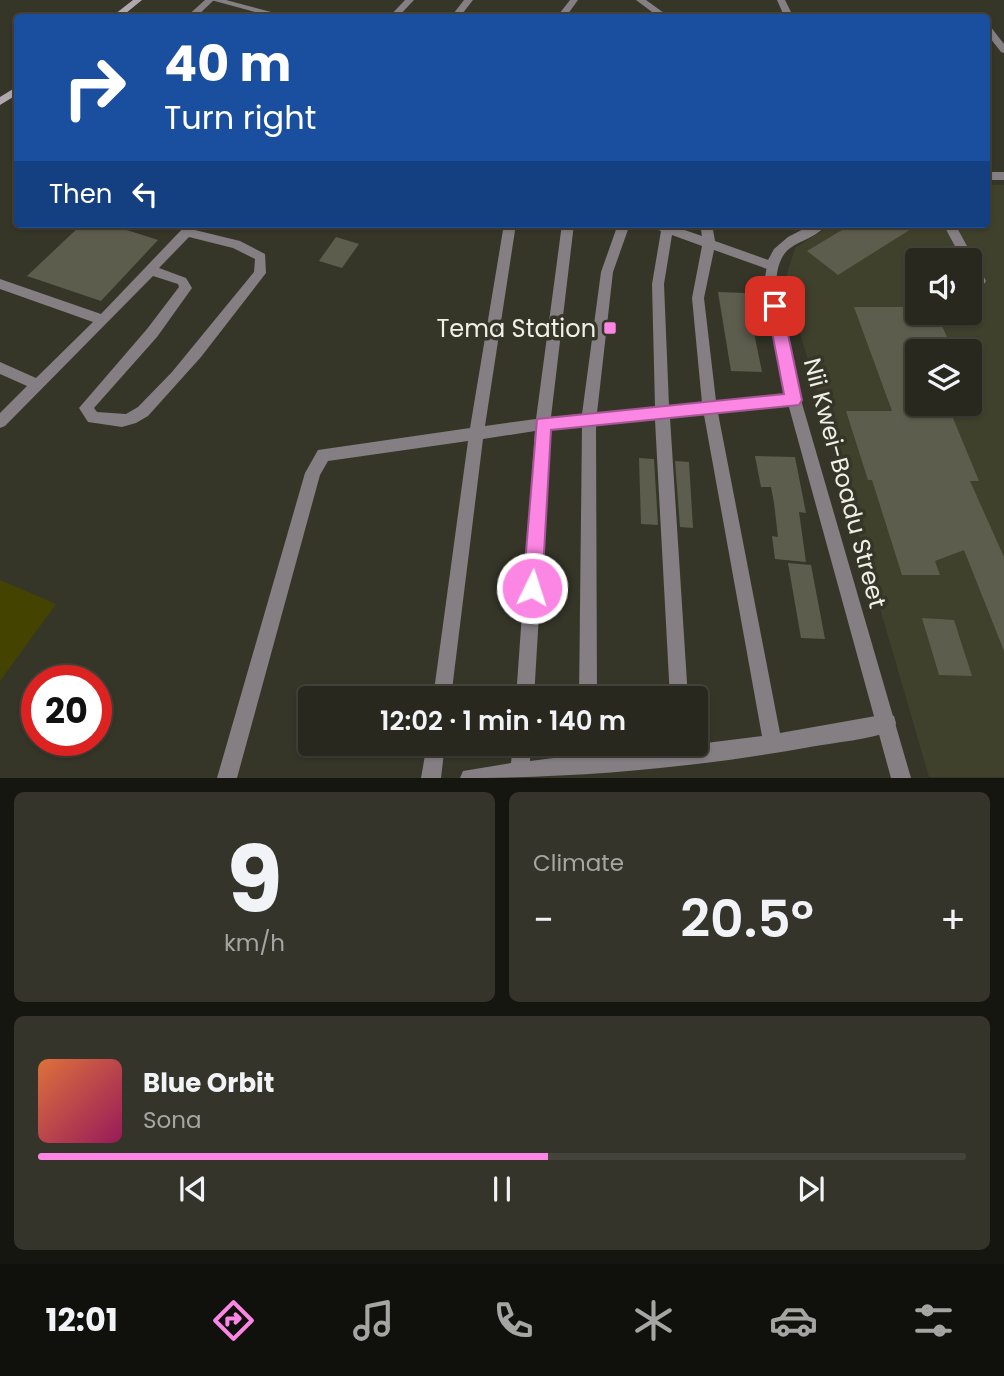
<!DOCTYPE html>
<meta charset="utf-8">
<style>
:root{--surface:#28281e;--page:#34342b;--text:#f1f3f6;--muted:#a5a6a4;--line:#44443c;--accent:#fc86e4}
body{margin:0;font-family:Poppins,sans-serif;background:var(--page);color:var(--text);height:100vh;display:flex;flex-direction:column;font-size:26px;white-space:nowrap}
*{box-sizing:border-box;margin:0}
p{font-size:23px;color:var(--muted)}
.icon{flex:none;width:38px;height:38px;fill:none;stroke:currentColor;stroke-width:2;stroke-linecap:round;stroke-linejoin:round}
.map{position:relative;height:778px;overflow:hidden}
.panel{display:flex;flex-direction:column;gap:14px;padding:14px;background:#161610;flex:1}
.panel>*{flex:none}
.guide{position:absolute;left:14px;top:14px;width:976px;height:214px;border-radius:7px;box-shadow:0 2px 5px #0004,0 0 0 2px var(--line);background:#1a4fa0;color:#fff;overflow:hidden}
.tools{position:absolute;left:905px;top:248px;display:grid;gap:14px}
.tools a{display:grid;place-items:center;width:77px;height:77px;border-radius:7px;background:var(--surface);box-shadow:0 2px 5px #0004,0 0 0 2px var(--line);font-size:35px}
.speed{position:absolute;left:21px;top:665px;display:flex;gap:14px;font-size:35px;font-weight:700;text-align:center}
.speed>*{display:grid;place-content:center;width:91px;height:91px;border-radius:50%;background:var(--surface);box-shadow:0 2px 5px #0004,0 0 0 2px var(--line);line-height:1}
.speed .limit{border:10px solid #d22;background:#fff;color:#111}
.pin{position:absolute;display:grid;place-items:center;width:60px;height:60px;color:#fff;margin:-30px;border-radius:14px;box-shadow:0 4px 10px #0006}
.me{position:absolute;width:77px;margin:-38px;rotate:4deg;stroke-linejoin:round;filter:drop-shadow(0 0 5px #0008)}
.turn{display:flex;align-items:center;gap:24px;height:147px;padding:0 35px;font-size:32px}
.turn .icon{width:91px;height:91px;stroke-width:2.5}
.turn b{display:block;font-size:49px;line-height:60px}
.then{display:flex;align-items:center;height:66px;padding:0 35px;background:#0003;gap:14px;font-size:26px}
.big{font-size:52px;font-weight:600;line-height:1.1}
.panel .tile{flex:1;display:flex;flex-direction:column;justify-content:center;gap:10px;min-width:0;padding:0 24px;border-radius:10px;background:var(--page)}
.panel .dial{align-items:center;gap:0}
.dial b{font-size:91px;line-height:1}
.song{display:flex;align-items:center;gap:21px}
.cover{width:84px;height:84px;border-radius:10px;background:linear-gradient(135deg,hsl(20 70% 55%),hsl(330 70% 35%))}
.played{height:7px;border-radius:4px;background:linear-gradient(90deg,var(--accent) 55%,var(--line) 55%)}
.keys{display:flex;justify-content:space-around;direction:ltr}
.heat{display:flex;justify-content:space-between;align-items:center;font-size:38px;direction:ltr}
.panel .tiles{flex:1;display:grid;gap:14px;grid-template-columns:1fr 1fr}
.tile:last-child{grid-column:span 2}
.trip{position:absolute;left:298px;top:686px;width:410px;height:70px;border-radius:7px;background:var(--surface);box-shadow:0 2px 5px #0004,0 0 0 2px var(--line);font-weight:600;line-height:70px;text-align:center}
.menu{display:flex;height:112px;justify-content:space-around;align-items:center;background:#10100c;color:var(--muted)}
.menu .icon{width:49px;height:49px}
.menu .active{color:var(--accent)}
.menu b{font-size:32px;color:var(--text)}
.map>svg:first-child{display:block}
.built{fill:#40412c;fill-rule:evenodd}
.green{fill:#440}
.building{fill:#5c5d4d}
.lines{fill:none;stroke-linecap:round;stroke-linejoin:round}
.service{fill:#857e83;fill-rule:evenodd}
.minor{fill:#857e83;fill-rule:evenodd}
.secondary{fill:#b1a7ae;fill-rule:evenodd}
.route{fill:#fc86e4;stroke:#a45794;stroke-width:2}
.poi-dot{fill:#fc86e4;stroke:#353628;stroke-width:2.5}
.labels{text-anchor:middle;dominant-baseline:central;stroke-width:7;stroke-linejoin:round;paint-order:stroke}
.poi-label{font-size:24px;fill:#eff0e6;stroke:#353628;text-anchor:end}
.street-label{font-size:24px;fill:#eff0e6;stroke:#353628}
</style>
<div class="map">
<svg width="1004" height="778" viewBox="0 0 1004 778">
<rect width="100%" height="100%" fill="#353628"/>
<path class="built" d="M987,185H1004V777H929L785,281L795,248L833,224H987ZM917,261H970V313H917ZM917,352H970V404H917Z"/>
<path class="green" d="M0,580L56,604L0,681Z"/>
<path class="building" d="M82,224H108L158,240L101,301L27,276Z
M852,224H919L838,275L807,251Z
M336,237L359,244L342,268L319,261Z
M718,292L746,293L762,372L731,371Z
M854,307H917V313H936L954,352H917V411H950L979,481H970L1004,557V651L964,550L935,561L940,575H902L872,480H868L846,411H892Z
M755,456L795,457L806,513L799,512L806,562L775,559L772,536L778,537L774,503L771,487H761Z
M639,458L654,459L658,525L641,524Z
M675,461L689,462L693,528L680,527Z
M788,563L811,565L825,639L801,638Z
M922,618L954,620L972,676L939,675Z"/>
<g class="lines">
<path class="service" d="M205,0H214L195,18H185Z
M464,0H473L459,18H450Z
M570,0H578L565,18H556Z
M777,0H785L794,18H785Z
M396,11L419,16L420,18L393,16L392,14Z
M187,224H198L195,230L240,241L265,254L266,273L201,357L148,416L136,423L122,427L88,422L79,408L147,329L179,287L178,284L153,276L5,426L0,428V413L27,386L0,374V362L36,378L93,322L0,289V279L101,314ZM189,237L233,248L255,259L254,272L172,372L138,407L126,414L97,412L94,408L157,337L192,288L186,278L159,268Z
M504,224H516L485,426L536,419L562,224H574L551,417L582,414L601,272L618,224H630L613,272L597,413L655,407L652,284L661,231L650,227L648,224H674L673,226L702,236L700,224H712L715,241L774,262L776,265L774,268L770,270L714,250L704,298L716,401L794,394L799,396L801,400L799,404L794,406L718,413L780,733L887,714L894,716L896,723L894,730C868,740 837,742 810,747C695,768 577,778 460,778L463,771L511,763L513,744H531L530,761L577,755L578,744H596L597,753L682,746L762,736L704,415L670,418L688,698H670L655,420L596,425L597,698H579L582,427L550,430L534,698H516L535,431L483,439L451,698H433L468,441L328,461L320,475L237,778H217L305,473L318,450L470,428ZM672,235L702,246L692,298L702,403L669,406L664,284Z
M943,224H955L986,281L984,284H976L970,272V261H963Z
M427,744H445L441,778H421Z"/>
<path class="minor" d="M211,0H226L294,18H277Z
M405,0H414L397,18H388Z
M636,0H646L671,18H660Z
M987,25L990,26L1004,44V53L1001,52L987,34Z
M987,172H1004V180H987Z
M813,224H828C805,249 779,236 776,283L801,400L911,778H891L787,400L764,283L768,260L774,249L788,237Z"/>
<path class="secondary" d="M133,0H142L120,18H110Z
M18,86V94L0,105V97Z"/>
</g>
<path class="route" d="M775,300L782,306L802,400L799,405L551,430L542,588L539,595L532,598L526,595L523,588L537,419L784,394L767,306Z"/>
<rect class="poi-dot" x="603" y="321" width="14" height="14" rx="3.5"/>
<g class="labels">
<g class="poi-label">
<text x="596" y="328">Tema Station</text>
</g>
<g class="street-label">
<text transform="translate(845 483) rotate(75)">Nii Kwei-Boadu Street</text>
</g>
</g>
</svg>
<div class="tools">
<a><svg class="icon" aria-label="sound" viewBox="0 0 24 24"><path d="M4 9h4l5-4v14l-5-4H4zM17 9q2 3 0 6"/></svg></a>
<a><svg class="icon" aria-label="layers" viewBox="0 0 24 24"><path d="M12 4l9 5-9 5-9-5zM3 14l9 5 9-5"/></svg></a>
</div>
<div class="speed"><div class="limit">20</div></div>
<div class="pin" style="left:775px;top:306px;background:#d93025"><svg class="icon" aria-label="arrive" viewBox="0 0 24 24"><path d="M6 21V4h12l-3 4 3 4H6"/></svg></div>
<svg class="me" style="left:532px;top:588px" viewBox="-20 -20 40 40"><circle r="17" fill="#fc86e4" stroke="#fff" stroke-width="3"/><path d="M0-11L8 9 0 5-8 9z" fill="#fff"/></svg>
<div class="trip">12:02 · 1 min · 140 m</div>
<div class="guide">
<div class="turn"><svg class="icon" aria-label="right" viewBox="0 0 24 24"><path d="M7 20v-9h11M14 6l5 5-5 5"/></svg><div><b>40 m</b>Turn right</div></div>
<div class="then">Then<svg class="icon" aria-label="left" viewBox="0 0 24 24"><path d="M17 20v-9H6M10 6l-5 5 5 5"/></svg></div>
</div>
</div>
<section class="panel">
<div class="tiles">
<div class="tile dial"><b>9</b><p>km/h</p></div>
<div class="tile"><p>Climate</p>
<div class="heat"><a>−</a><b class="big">20.5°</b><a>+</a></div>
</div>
<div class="tile">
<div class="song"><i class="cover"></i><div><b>Blue Orbit</b><p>Sona</p></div></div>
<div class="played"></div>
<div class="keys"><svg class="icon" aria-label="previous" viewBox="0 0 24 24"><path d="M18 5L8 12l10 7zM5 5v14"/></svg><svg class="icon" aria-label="pause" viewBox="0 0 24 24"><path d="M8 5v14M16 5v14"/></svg><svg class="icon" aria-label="next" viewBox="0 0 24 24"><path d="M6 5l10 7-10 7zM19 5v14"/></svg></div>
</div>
</div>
</section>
<nav class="menu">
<b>12:01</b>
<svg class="icon active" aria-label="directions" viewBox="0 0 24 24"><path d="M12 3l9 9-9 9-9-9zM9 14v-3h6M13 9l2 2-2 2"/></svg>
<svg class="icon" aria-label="music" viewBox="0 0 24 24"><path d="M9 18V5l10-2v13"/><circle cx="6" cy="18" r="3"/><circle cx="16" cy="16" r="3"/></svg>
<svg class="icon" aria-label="phone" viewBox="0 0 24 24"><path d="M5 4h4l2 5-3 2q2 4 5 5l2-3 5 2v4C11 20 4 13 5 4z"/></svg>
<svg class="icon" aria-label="climate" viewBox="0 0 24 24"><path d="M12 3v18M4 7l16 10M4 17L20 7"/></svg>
<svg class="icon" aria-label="car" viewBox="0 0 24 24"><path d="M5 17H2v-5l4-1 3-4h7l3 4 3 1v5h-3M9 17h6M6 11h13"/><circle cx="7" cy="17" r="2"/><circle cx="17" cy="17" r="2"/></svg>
<svg class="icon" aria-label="filters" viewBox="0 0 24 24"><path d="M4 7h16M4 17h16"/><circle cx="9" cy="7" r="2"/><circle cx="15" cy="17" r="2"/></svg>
</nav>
